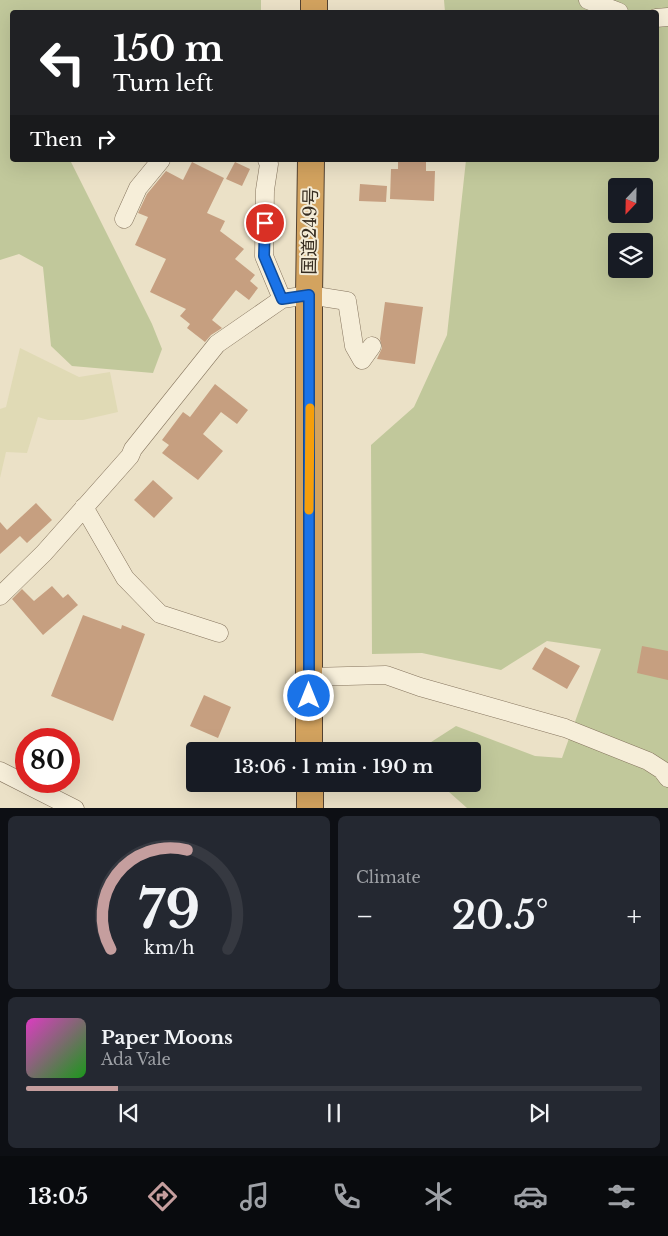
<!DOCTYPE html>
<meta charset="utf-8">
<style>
:root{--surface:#171b24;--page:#242831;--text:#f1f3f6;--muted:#9ea1a6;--line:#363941;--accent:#c59e9e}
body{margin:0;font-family:"Libre Baskerville","Noto Sans JP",serif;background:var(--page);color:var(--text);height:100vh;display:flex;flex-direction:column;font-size:19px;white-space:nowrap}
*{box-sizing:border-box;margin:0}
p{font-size:16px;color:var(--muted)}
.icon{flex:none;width:28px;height:28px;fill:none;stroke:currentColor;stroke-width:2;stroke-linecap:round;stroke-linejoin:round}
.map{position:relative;height:808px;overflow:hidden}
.drawer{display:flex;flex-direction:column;gap:8px;padding:8px;background:#0d0f14;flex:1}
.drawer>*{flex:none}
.top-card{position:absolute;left:10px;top:10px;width:649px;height:152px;border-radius:5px;box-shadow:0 5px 20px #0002;background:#202124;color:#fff;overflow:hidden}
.needle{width:32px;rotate:202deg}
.fabs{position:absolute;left:608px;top:178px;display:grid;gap:10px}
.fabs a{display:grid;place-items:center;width:45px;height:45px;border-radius:5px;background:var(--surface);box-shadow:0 5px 20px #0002;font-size:25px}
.speed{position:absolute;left:15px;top:728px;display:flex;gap:10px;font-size:25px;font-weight:700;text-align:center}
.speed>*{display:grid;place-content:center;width:65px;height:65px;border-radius:50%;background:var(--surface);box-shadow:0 5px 20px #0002;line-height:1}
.speed .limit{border:8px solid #d22;background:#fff;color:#111}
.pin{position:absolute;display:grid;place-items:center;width:42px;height:42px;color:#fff;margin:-21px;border:2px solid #fff;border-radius:50%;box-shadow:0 1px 5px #0007}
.me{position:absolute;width:55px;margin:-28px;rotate:0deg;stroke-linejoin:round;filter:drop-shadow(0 0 4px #0008)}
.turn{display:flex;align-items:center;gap:18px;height:105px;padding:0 20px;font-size:22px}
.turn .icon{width:65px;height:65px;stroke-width:2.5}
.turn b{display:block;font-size:35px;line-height:42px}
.then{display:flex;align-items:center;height:48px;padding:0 20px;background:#0003;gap:10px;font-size:19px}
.big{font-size:38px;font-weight:600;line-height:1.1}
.drawer .widget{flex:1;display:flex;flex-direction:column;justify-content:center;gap:8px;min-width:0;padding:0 18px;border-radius:8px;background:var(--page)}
.drawer .dial{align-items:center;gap:0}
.dial svg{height:130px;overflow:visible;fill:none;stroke:var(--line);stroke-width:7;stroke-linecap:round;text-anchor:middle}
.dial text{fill:var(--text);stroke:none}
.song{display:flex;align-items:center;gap:15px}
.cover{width:60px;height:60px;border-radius:8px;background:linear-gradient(135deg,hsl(310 70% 55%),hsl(120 70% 35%))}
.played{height:5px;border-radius:2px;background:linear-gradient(90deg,var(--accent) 15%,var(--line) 15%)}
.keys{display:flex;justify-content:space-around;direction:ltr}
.heat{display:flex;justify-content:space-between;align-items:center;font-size:28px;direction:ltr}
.drawer .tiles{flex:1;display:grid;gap:8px;grid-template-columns:1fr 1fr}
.widget:last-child{grid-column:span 2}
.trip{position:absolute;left:186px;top:742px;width:295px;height:50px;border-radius:5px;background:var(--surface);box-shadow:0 5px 20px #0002;font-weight:600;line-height:50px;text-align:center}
.menu{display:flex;height:80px;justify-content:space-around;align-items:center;background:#090b0e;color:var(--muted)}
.menu .icon{width:35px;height:35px}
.menu .current{color:var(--accent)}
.menu b{font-size:22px;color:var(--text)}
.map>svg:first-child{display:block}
.farmland{fill:#e0dab5}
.green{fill:#c1c89b;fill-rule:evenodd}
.building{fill:#c69f80}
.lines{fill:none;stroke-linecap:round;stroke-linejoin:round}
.minor-casing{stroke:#85745e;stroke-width:19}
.highway-casing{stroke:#534231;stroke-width:28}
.minor{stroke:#f6eed9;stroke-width:18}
.highway{stroke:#d3a35f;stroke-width:26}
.route-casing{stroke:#114b97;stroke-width:12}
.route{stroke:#1a73e8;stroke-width:9}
.slow{stroke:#f59e0b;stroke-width:9}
.labels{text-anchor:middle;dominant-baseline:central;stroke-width:4;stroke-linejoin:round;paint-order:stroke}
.street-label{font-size:18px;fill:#362c20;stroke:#f3ebd6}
</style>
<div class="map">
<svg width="668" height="809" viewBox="0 0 668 809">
<rect width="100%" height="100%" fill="#ebe1c7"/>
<path class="farmland" d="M20,348L79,377L110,372L118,412L83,420H48L38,417L27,453L6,452L0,478V409L6,407Z"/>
<path class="green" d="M0,0H261V12H12V160H70L152,324L162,349L153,373L72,366L51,346L43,267L19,254L0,260Z
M444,0H668V808H467L440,784H472V751H427L428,744L456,726L535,756L562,758L601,649L547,641L501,670L422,653L372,654L371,445L414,407L447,335L466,160H656V12H445ZM616,186H644V214H616ZM616,241H644V269H616Z"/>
<path class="building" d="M398,161L426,162V171H435L434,201L390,199L391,169H398Z
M192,162L224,178L207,213L225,221L220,231L244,249L235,259L255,275L250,281L258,288L249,300L236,290L212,320L222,328L211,335L205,342L187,328L190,324L180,316L186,309L150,292L166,259L135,245L148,217L138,213L147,194L166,171L183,180Z
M235,162L250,169L242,186L226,179Z
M360,184L387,186L386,202L359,201Z
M385,302L423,307L415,364L377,359L382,348L380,339Z
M215,384L248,410L237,424L221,412L203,434L223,451L198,480L162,453L169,445L162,440L183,412L190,417Z
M153,480L173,498L154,518L134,500Z
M36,503L52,520L27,543L20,536L0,554V522L7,530Z
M52,586L63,598L68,594L78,605L43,635L12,599L22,589L34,601Z
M83,615L121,629L122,625L145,634L113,721L51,696Z
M642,646L668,651V680L637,673Z
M545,647L580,666L567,689L532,669Z
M204,695L231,707L218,738L190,726Z"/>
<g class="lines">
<defs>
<path id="minor" d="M588,0L619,12
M656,18L668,17
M267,160L269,164L265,190L264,256L282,299
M124,219L138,188L161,160
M84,507L125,578L160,614L219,633
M0,596L44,553L130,456L133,449L217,344L282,299L309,295L347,301L354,346L362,360L372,346
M309,677L386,675L420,687L565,728L648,761L662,770L668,778
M0,771L75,809"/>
<path id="highway" d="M314,12V0
M309,751V295L311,160
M310,784V809"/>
</defs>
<use href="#minor" class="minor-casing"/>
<use href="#highway" class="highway-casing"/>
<use href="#minor" class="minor"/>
<use href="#highway" class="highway"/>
</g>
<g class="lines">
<defs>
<path id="route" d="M265,223L264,256L282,299L309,295V696"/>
</defs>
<use href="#route" class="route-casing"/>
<use href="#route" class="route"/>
<path class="slow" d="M309,510L310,408"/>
</g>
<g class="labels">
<g class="street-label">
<text transform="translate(310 231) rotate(-89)">国道249号</text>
</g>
</g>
</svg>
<div class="fabs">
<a><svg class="needle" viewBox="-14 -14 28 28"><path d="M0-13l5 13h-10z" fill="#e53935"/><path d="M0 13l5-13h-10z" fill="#9ea1a6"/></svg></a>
<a><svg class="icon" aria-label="layers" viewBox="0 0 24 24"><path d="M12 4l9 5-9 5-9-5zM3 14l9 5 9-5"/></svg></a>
</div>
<div class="speed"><div class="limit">80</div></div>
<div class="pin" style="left:265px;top:223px;background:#d93025"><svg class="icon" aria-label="arrive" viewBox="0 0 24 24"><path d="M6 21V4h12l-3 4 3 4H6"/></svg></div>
<svg class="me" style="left:309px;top:696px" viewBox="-20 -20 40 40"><circle r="17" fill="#1a73e8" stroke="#fff" stroke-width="3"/><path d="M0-11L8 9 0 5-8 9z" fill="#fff"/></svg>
<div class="trip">13:06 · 1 min · 190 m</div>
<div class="top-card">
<div class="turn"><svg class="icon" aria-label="left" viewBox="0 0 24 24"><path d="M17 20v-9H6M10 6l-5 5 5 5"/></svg><div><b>150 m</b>Turn left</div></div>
<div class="then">Then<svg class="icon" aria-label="right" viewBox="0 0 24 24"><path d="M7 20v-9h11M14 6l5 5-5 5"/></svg></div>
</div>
</div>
<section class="drawer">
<div class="tiles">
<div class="widget dial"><svg viewBox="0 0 100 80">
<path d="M14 69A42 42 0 1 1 86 69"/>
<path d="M14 69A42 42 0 0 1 61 8" stroke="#c59e9e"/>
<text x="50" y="56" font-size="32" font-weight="700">79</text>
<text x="50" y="72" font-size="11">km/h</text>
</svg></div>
<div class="widget"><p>Climate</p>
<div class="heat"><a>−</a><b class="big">20.5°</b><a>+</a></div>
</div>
<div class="widget">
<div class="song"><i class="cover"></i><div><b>Paper Moons</b><p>Ada Vale</p></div></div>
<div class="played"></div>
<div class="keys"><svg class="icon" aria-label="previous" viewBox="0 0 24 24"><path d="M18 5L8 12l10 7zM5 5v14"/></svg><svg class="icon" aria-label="pause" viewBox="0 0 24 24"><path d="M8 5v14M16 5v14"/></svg><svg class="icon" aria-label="next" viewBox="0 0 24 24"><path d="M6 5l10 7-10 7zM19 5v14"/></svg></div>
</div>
</div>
</section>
<nav class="menu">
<b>13:05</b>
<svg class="icon current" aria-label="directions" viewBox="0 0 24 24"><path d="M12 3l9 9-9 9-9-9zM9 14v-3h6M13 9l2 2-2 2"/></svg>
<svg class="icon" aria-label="music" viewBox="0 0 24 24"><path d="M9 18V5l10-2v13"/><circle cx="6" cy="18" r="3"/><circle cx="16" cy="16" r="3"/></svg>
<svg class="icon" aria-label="phone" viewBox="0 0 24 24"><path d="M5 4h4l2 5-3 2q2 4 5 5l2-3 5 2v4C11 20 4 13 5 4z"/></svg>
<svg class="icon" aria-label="climate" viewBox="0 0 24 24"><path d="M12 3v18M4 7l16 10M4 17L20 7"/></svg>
<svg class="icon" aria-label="car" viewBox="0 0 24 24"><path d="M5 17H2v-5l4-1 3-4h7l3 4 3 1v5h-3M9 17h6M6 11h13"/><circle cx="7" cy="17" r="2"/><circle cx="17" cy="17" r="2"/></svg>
<svg class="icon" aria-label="filters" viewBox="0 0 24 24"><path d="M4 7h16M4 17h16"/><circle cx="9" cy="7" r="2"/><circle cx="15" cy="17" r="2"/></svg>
</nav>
